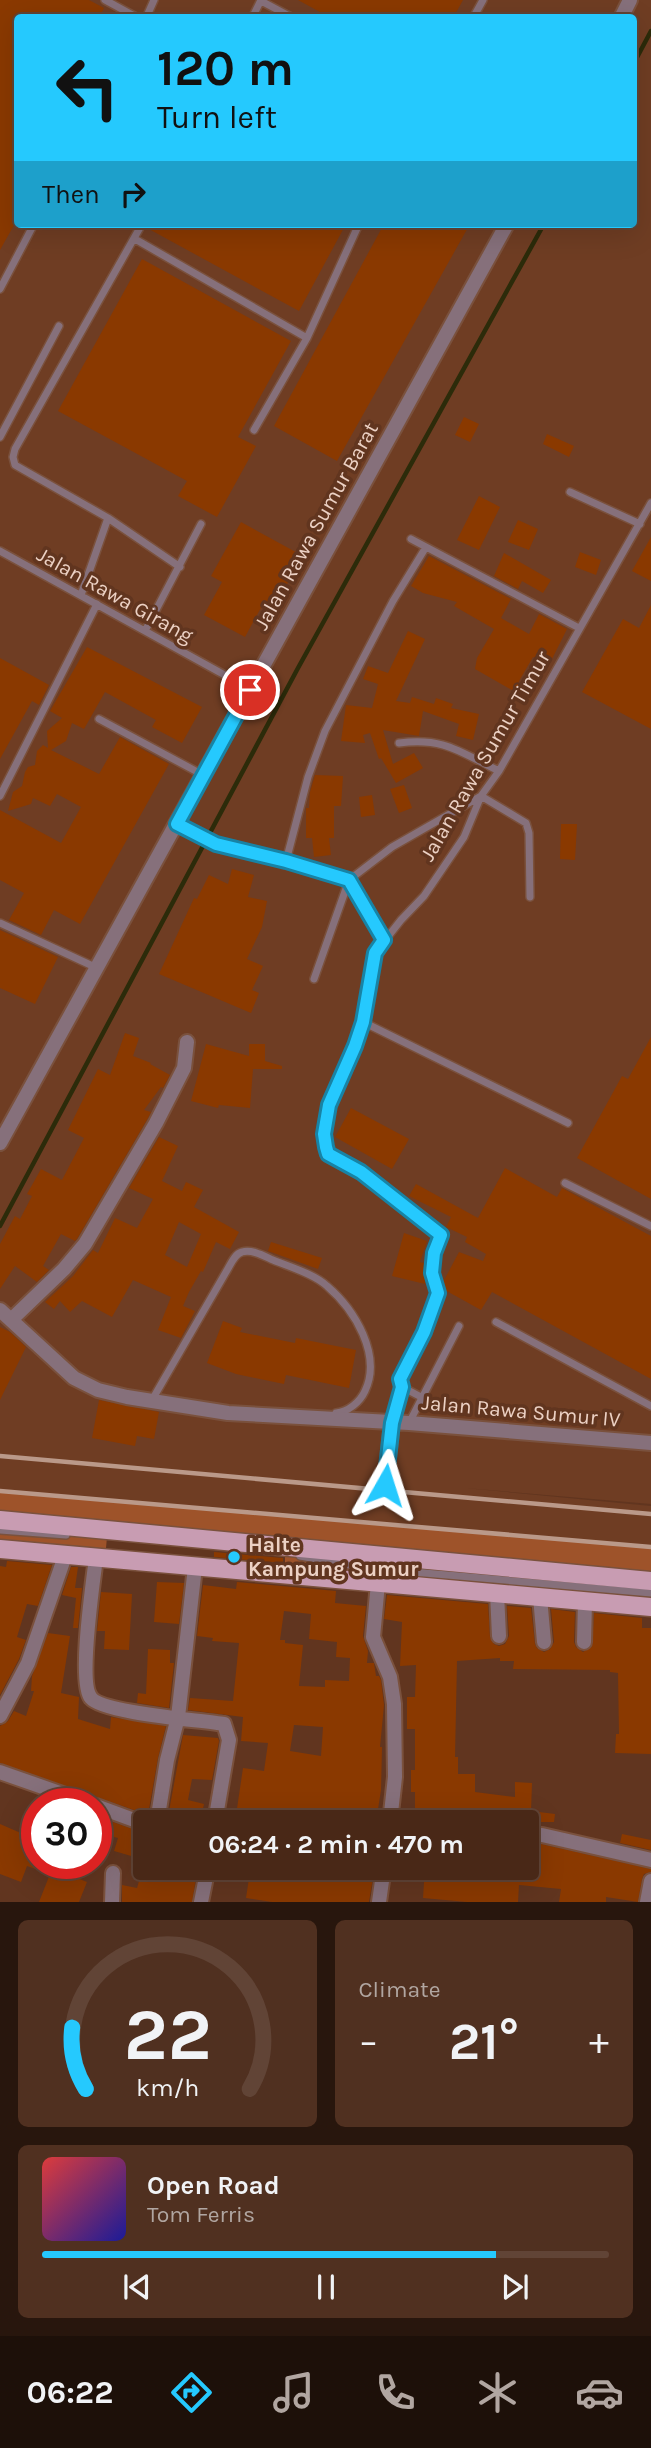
<!DOCTYPE html>
<meta charset="utf-8">
<style>
:root{--surface:#492817;--page:#503020;--text:#f1f3f6;--muted:#b1a6a1;--line:#614436;--accent:#25c9fe}
body{margin:0;font-family:Karla,sans-serif;background:var(--page);color:var(--text);height:100vh;display:flex;flex-direction:column;font-size:26px;white-space:nowrap}
*{box-sizing:border-box;margin:0}
p{font-size:23px;color:var(--muted)}
.icon{flex:none;width:38px;height:38px;fill:none;stroke:currentColor;stroke-width:2;stroke-linecap:round;stroke-linejoin:round}
.map{position:relative;height:1902px;overflow:hidden}
.sheet{display:flex;flex-direction:column;gap:18px;padding:18px;background:#28160d;flex:1}
.sheet>*{flex:none}
.banner{position:absolute;left:14px;top:14px;width:623px;height:214px;border-radius:7px;box-shadow:0 7px 28px #0002,0 0 0 2px var(--line);background:#25c9fe;color:#111;overflow:hidden}
.speed{position:absolute;left:21px;top:1788px;display:flex;gap:14px;font-size:35px;font-weight:700;text-align:center}
.speed>*{display:grid;place-content:center;width:91px;height:91px;border-radius:50%;background:var(--surface);box-shadow:0 7px 28px #0002,0 0 0 2px var(--line);line-height:1}
.speed .limit{border:10px solid #d22;background:#fff;color:#111}
.pin{position:absolute;display:grid;place-items:center;width:60px;height:60px;color:#fff;margin:-30px;border:4px solid #fff;border-radius:50%;box-shadow:0 2px 7px #0007}
.me{position:absolute;width:77px;margin:-38px;rotate:6deg;stroke-linejoin:round;filter:drop-shadow(0 0 5px #0008)}
.turn{display:flex;align-items:center;gap:24px;height:147px;padding:0 28px;font-size:32px}
.turn .icon{width:91px;height:91px;stroke-width:2.5}
.turn b{display:block;font-size:49px;line-height:60px}
.then{display:flex;align-items:center;height:66px;padding:0 28px;background:#0003;gap:14px;font-size:26px}
.big{font-size:52px;font-weight:700;line-height:1.1}
.sheet .tile{flex:1;display:flex;flex-direction:column;justify-content:center;gap:10px;min-width:0;padding:0 24px;border-radius:10px;background:var(--page)}
.sheet .dial{align-items:center;gap:0}
.dial svg{height:182px;overflow:visible;fill:none;stroke:var(--line);stroke-width:7;stroke-linecap:round;text-anchor:middle}
.dial text{fill:var(--text);stroke:none}
.song{display:flex;align-items:center;gap:21px}
.cover{width:84px;height:84px;border-radius:10px;background:linear-gradient(135deg,hsl(0 70% 55%),hsl(240 70% 35%))}
.played{height:7px;border-radius:4px;background:linear-gradient(90deg,var(--accent) 80%,var(--line) 80%)}
.keys{display:flex;justify-content:space-around;direction:ltr}
.heat{display:flex;justify-content:space-between;align-items:center;font-size:38px;direction:ltr}
.sheet .tiles{flex:1;display:grid;gap:18px;grid-template-columns:1fr 1fr}
.tile:last-child{grid-column:span 2}
.trip{position:absolute;left:133px;top:1810px;width:406px;height:70px;border-radius:7px;background:var(--surface);box-shadow:0 7px 28px #0002,0 0 0 2px var(--line);font-weight:700;line-height:70px;text-align:center}
.menu{display:flex;height:112px;justify-content:space-around;align-items:center;background:#1d1009;color:var(--muted)}
.menu .icon{width:49px;height:49px}
.menu .active{color:var(--accent)}
.menu b{font-size:32px;color:var(--text)}
.map>svg:first-child{display:block}
.built{fill:#6f3d23;fill-rule:evenodd}
.green{fill:#9e532a}
.lines{fill:none;stroke-linecap:round;stroke-linejoin:round}
.stream{stroke:#2c2b0a;stroke-width:4.5}
.building{fill:#8a3900;fill-rule:evenodd}
.lane-casing{stroke:#7a513d;stroke-width:10}
.street-casing{stroke:#7a513d;stroke-width:18}
.primary-casing{stroke:#7a513d;stroke-width:21}
.lane{stroke:#86707b;stroke-width:7}
.street{stroke:#86707b;stroke-width:14}
.primary{stroke:#c89cb2;stroke-width:18}
.rail{stroke:#ba9989;stroke-width:4.5}
.route-casing{stroke:#1883a5;stroke-width:18}
.route{stroke:#25c9fe;stroke-width:12}
.poi-dot{fill:#25c9fe;stroke:#61351f;stroke-width:2.5}
.labels{text-anchor:middle;dominant-baseline:central;stroke-width:7;stroke-linejoin:round;paint-order:stroke}
.street-label{font-size:21px;fill:#ecd1c4;stroke:#61351f}
.poi-label{font-size:21px;font-weight:bold;fill:#ecd1c4;stroke:#61351f;text-anchor:start}
</style>
<div class="map">
<svg width="651" height="1902" viewBox="0 0 651 1902">
<rect width="100%" height="100%" fill="#61351f"/>
<path class="built" d="M0,0H651V1504L465,1488L651,1506V1547L0,1491ZM18,18H634V224H18Z"/>
<path class="green" d="M0,1491L651,1547V1581L0,1520Z
M0,1529L107,1537L105,1559L0,1549Z
M285,1553L367,1568L651,1593V1606L285,1575Z"/>
<g class="lines">
<path class="stream" d="M634,63L651,31
M0,1226L298,668L544,224"/>
</g>
<path class="building" d="M0,0H89L104,8L99,18H18V218L0,250Z
M298,0H463L453,18H331Z
M148,224H346L299,311L147,228Z
M384,224H470L337,461L274,426Z
M142,259L291,341L238,437L256,446L217,517L178,496L187,481L58,411Z
M464,417L479,424L470,442L455,435Z
M547,434L574,446L569,457L543,444Z
M479,496L500,507L479,550L457,540Z
M518,520L538,529L529,550L508,542Z
M241,522L303,556L273,609L263,604L245,637L204,615L222,582L211,576Z
M651,537V581L632,571Z
M580,552L601,560L596,575L575,567Z
M504,553L551,580L543,593L522,581L518,589L494,576Z
M429,556L511,599L501,618L529,634L539,614L567,629L549,665L533,657L519,681L517,693L475,669L477,658L494,629L454,606L457,602L423,593L411,586Z
M651,605V729L582,692L623,619L639,628Z
M408,631L425,639L396,701L410,703L412,697L434,704L436,698L453,704L451,708L479,714L473,740L456,736L459,724L423,711L419,736L383,730L393,764L414,753L423,768L396,783L381,758L379,759L370,733L363,735L365,743L341,741L346,705L372,708L378,684L363,679L368,666L388,673Z
M87,647L202,707L182,743L152,727L156,720L105,692L84,729L72,723L66,741L51,750L99,774L120,737L169,764L80,924L54,910L41,935L9,920L24,893L0,880V810L61,843L81,807L57,794L50,806L33,798L31,804L8,811L13,792L22,786L25,772L28,767L35,765L37,751L43,745L48,748L47,731L62,718L50,711Z
M0,658L49,685L39,705L32,701L0,759Z
M315,775L343,776L341,806H334V838H329L331,855L314,857L312,838H306V808H309L310,792Z
M404,785L412,808L399,813L390,789Z
M372,795L375,815L361,817L359,797Z
M561,824H577L575,860L560,859Z
M232,869L254,875L248,897L267,901L262,927L247,959L263,966L252,990L259,993L251,1013L159,974L194,898L197,899L209,875L228,884Z
M0,930L58,957L35,1004L0,988Z
M125,1033L139,1038L133,1056L151,1063L150,1064L170,1075L163,1088L161,1087L144,1110L151,1112L148,1118L77,1239L75,1241L61,1234L43,1266L49,1270L37,1282L15,1266L0,1289V1244L15,1216L20,1219L32,1196L27,1194L41,1169L62,1180L84,1138L68,1130L98,1069L110,1075Z
M651,1037V1199L577,1158L622,1076L628,1079Z
M206,1044L249,1056V1044H265V1061L282,1066V1069H253L250,1108L219,1105L218,1108L191,1101Z
M351,1108L409,1139L392,1169L335,1137Z
M159,1137L178,1146L162,1181L182,1191L186,1182L203,1190L194,1207L239,1232L230,1249L216,1242L203,1272L201,1271L189,1292L183,1306L195,1311L181,1338L158,1330L171,1297L133,1280L112,1317L82,1301L70,1312L60,1301L54,1309L45,1302L73,1276L93,1250L98,1253L115,1218L137,1228L153,1199L129,1188ZM179,1222L201,1234L187,1267L165,1255Z
M505,1168L557,1197L562,1188L651,1236V1379L492,1292L481,1310L443,1289L442,1284L459,1252L483,1261L486,1254L465,1242L467,1237L446,1227L451,1217L409,1196L416,1184L478,1218Z
M404,1233L427,1241L420,1262L427,1264L425,1284L392,1276Z
M271,1242L322,1258L318,1269L268,1251Z
M223,1321L242,1328L240,1332L295,1343L296,1338L356,1350L349,1388L286,1375L284,1384L236,1374L207,1363Z
M0,1327L10,1332L26,1347L0,1400Z
M99,1400L159,1412L154,1439L137,1436L135,1446L92,1438Z
M214,1552L283,1558V1563L214,1557Z
M7,1561L52,1565L38,1606L27,1604L17,1637L26,1640L19,1659L0,1695V1566L6,1567Z
M71,1567H78L75,1588H82L78,1628H73L76,1598L62,1595Z
M157,1582L184,1583L179,1624L154,1622Z
M237,1582L336,1591L335,1603L366,1606L363,1636L368,1651L367,1663H374L376,1676H379L381,1680L384,1705L380,1747H382L381,1790L376,1822L312,1821L280,1817V1822H235L243,1768L264,1771L268,1743L241,1741L243,1717L188,1710L190,1698L233,1701L239,1643L212,1641L213,1638L197,1636L203,1585L236,1589ZM284,1611L311,1614L309,1639L337,1642L336,1657L350,1658L349,1681L325,1680V1687L299,1686L303,1645L285,1643V1640H280ZM294,1725L323,1727L321,1756L290,1751Z
M101,1592L132,1594L129,1650L104,1649L105,1631H97Z
M387,1595L488,1604L490,1637L494,1644L499,1646L505,1644L509,1636L507,1606L531,1608L535,1644L537,1648L544,1652L550,1649L554,1642L551,1609L575,1612L574,1642L576,1647L583,1652L592,1646L594,1613L642,1618V1628H651V1754L615,1753L616,1734H619L618,1673L610,1672V1670L513,1669L514,1661H500V1658L457,1661L455,1757H458V1774H475V1792L515,1797V1782L532,1783L531,1811L555,1814L554,1822H522L491,1818L492,1815L451,1814V1822H415V1792H411V1770H415V1729H407V1697H415L416,1665L400,1666L402,1622L384,1619Z
M48,1633L70,1636L61,1693L79,1697L78,1719L110,1729L111,1717L166,1726L158,1758L148,1815L0,1763V1726L8,1721L14,1711L26,1716L34,1691H31L32,1676Z
M148,1649L170,1650V1663H174L169,1708L137,1703L138,1693L146,1694Z
M183,1735L218,1738L219,1741L212,1780L192,1779L188,1800L204,1804L200,1822H167Z
M107,1820L145,1833V1860L114,1851L118,1838L103,1834Z
M0,1824L37,1840V1864H83L77,1878L87,1882L79,1902H39L50,1874L27,1866L21,1882L0,1874Z
M622,1834L651,1840V1850L620,1843Z
M537,1843L651,1869V1872L644,1874L642,1879L638,1902L606,1897V1902H559L561,1889L519,1885L518,1902H467L423,1898L425,1867H532Z
M143,1867H198L192,1902H122V1885L137,1888Z
M225,1867L313,1871V1867H336V1878H373L369,1902H272L246,1898L249,1878L224,1874Z"/>
<g class="lines">
<defs>
<path id="lane" d="M105,0L138,18
M261,1L293,18
M146,18L154,0
M252,18L261,0
M473,18L483,0
M135,239L307,338
M0,289L34,224
M254,430L307,338L359,224
M0,437L59,326
M570,492L640,524
M108,518L180,567
M411,539L579,628
M0,551L250,689
M81,595L108,518L15,465L13,457L15,449L142,224
M145,631L201,524
M99,719L203,775
M399,743C444,737 460,752 499,771
M0,796L97,604
M177,824L216,844L286,861L349,880L392,847L481,796L526,823L529,833L530,897
M286,861L308,777L325,731L393,601L426,547
M0,923L97,968
M314,979L349,880L384,940
M363,1022L568,1123
M565,1183L651,1226
M496,1322L651,1406
M402,1387L423,1398
M152,1400L226,1272C230,1266 234,1254 242,1252C252,1249 264,1256 273,1260C290,1267 314,1274 327,1286C355,1310 382,1355 365,1391C360,1402 348,1412 336,1413
M392,1423L402,1387L401,1376L424,1333L438,1293L432,1273L434,1253L441,1235L361,1172L328,1154L324,1134L325,1120L363,1022L375,953L401,920L424,896L464,837L481,796L499,771L651,503
M409,1423L459,1326
M0,1530L66,1535
M300,1556L367,1568L651,1593"/>
<path id="street" d="M621,18L630,0
M0,1143L507,224
M0,1310L74,1378L98,1390L127,1397L228,1413L409,1423L651,1443
M12,1319L64,1269L85,1244L156,1123L184,1068L187,1042
M385,1485L392,1423
M96,1558C93,1582 78,1683 91,1698C103,1713 200,1720 224,1724L229,1740L215,1822
M378,1583L373,1637L390,1677L394,1704L395,1777L390,1822
M497,1593L499,1636
M540,1597L544,1642
M584,1642L585,1601
M0,1716L28,1663L65,1556
M0,1772L91,1804
M96,1806L145,1824
M157,1822L167,1760L178,1717L195,1567
M542,1835L651,1860
M112,1902L113,1873
M201,1902L208,1867
M379,1902L384,1867
M647,1902L651,1881"/>
<path id="primary" d="M0,1520L651,1581
M0,1549L651,1607"/>
</defs>
<use href="#lane" class="lane-casing"/>
<use href="#street" class="street-casing"/>
<use href="#primary" class="primary-casing"/>
<use href="#lane" class="lane"/>
<use href="#street" class="street"/>
<use href="#primary" class="primary"/>
<path class="rail" d="M0,1456L651,1514
M0,1491L651,1547"/>
</g>
<g class="lines">
<defs>
<path id="route" d="M250,690L177,824L216,844L286,861L349,880L384,940L375,953L363,1022L355,1046L329,1105L324,1134L326,1147L328,1154L361,1172L441,1235L434,1253L432,1273L438,1293L424,1332L400,1379L402,1387L392,1423L385,1485"/>
</defs>
<use href="#route" class="route-casing"/>
<use href="#route" class="route"/>
</g>
<circle class="poi-dot" cx="234" cy="1557" r="7"/>
<g class="labels">
<g class="street-label">
<text transform="translate(316 526) rotate(-61)">Jalan Rawa Sumur Barat</text>
<text transform="translate(115 595) rotate(29)">Jalan Rawa Girang</text>
<text transform="translate(485 756) rotate(-60)">Jalan Rawa Sumur Timur</text>
<text transform="translate(521 1411) rotate(5)">Jalan Rawa Sumur IV</text>
</g>
<g class="poi-label">
<text x="248" y="1545">Halte<tspan x="248" dy="24">Kampung Sumur</tspan></text>
</g>
</g>
</svg>
<div class="speed"><div class="limit">30</div></div>
<div class="pin" style="left:250px;top:690px;background:#d93025"><svg class="icon" aria-label="arrive" viewBox="0 0 24 24"><path d="M6 21V4h12l-3 4 3 4H6"/></svg></div>
<svg class="me" style="left:385px;top:1485px" viewBox="-20 -20 40 40"><path d="M0-17L14 15 0 8-14 15z" fill="#25c9fe" stroke="#fff" stroke-width="4"/></svg>
<div class="trip">06:24 · 2 min · 470 m</div>
<div class="banner">
<div class="turn"><svg class="icon" aria-label="left" viewBox="0 0 24 24"><path d="M17 20v-9H6M10 6l-5 5 5 5"/></svg><div><b>120 m</b>Turn left</div></div>
<div class="then">Then<svg class="icon" aria-label="right" viewBox="0 0 24 24"><path d="M7 20v-9h11M14 6l5 5-5 5"/></svg></div>
</div>
</div>
<section class="sheet">
<div class="tiles">
<div class="tile dial"><svg viewBox="0 0 100 80">
<path d="M14 69A42 42 0 1 1 86 69"/>
<path d="M14 69A42 42 0 0 1 8 42" stroke="#25c9fe"/>
<text x="50" y="56" font-size="32" font-weight="700">22</text>
<text x="50" y="72" font-size="11">km/h</text>
</svg></div>
<div class="tile"><p>Climate</p>
<div class="heat"><a>−</a><b class="big">21°</b><a>+</a></div>
</div>
<div class="tile">
<div class="song"><i class="cover"></i><div><b>Open Road</b><p>Tom Ferris</p></div></div>
<div class="played"></div>
<div class="keys"><svg class="icon" aria-label="previous" viewBox="0 0 24 24"><path d="M18 5L8 12l10 7zM5 5v14"/></svg><svg class="icon" aria-label="pause" viewBox="0 0 24 24"><path d="M8 5v14M16 5v14"/></svg><svg class="icon" aria-label="next" viewBox="0 0 24 24"><path d="M6 5l10 7-10 7zM19 5v14"/></svg></div>
</div>
</div>
</section>
<nav class="menu">
<b>06:22</b>
<svg class="icon active" aria-label="directions" viewBox="0 0 24 24"><path d="M12 3l9 9-9 9-9-9zM9 14v-3h6M13 9l2 2-2 2"/></svg>
<svg class="icon" aria-label="music" viewBox="0 0 24 24"><path d="M9 18V5l10-2v13"/><circle cx="6" cy="18" r="3"/><circle cx="16" cy="16" r="3"/></svg>
<svg class="icon" aria-label="phone" viewBox="0 0 24 24"><path d="M5 4h4l2 5-3 2q2 4 5 5l2-3 5 2v4C11 20 4 13 5 4z"/></svg>
<svg class="icon" aria-label="climate" viewBox="0 0 24 24"><path d="M12 3v18M4 7l16 10M4 17L20 7"/></svg>
<svg class="icon" aria-label="car" viewBox="0 0 24 24"><path d="M5 17H2v-5l4-1 3-4h7l3 4 3 1v5h-3M9 17h6M6 11h13"/><circle cx="7" cy="17" r="2"/><circle cx="17" cy="17" r="2"/></svg>
</nav>
